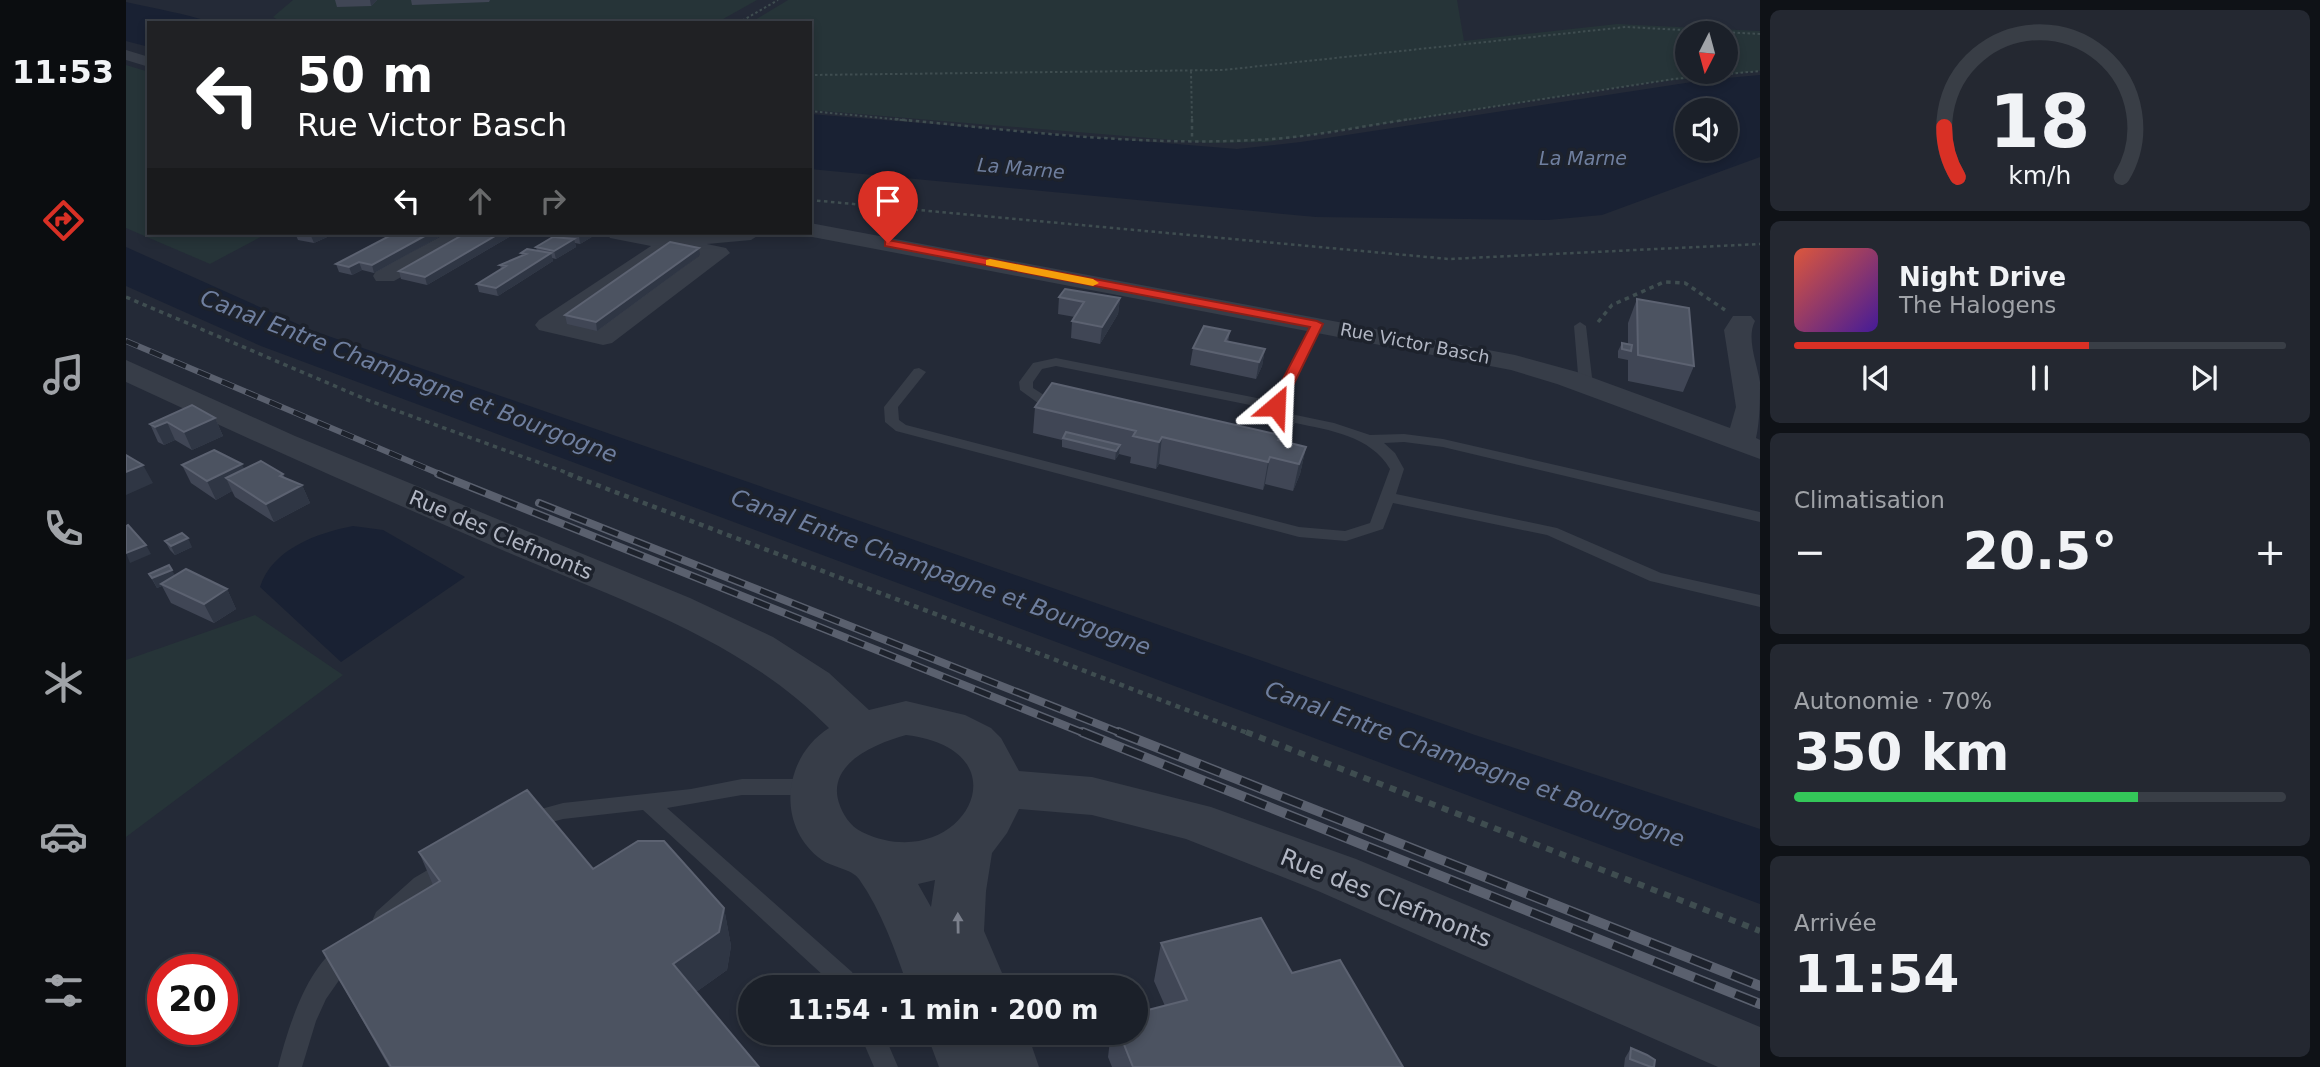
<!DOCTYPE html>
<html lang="fr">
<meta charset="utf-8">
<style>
:root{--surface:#1b2029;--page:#242831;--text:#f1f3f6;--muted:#a0a3a8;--line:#393e46;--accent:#d93025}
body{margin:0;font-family:"DejaVu Sans",sans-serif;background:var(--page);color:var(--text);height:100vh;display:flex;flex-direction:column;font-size:26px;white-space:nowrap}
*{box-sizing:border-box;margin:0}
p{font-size:23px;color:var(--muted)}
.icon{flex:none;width:38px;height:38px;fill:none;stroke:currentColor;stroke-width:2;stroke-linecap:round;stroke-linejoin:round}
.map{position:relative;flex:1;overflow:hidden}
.panel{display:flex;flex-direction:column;gap:10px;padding:10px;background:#0f1217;width:560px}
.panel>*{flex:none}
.top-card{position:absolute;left:21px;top:21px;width:665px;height:214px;border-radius:0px;box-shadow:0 4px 10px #0003,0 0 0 2px var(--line);background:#202124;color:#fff;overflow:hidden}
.needle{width:46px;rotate:186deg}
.buttons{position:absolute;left:1549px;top:21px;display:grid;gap:14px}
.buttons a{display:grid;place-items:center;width:63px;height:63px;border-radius:50%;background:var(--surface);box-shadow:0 4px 10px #0003,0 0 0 2px var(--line);font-size:35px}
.speed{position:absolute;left:21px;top:954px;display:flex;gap:14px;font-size:35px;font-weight:700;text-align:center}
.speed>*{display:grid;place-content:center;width:91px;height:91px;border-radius:50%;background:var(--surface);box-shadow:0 4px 10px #0003,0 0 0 2px var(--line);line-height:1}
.speed .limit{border:10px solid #d22;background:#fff;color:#111}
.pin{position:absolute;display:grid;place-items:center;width:60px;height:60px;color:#fff;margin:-72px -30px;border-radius:50% 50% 50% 0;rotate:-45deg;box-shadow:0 0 7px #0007}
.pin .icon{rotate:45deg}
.me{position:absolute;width:77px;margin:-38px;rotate:26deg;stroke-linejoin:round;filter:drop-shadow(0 0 5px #0008)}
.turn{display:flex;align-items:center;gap:24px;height:147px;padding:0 35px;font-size:32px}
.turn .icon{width:91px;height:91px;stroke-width:2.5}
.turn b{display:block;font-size:49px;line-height:60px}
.lanes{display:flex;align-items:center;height:66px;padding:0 35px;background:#0003;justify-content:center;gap:35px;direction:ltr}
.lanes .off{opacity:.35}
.big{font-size:52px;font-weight:600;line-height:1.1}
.panel .widget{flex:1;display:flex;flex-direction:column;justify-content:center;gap:10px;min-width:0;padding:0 24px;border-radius:10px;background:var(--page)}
.panel .dial{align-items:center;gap:0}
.dial svg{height:182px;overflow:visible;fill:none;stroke:var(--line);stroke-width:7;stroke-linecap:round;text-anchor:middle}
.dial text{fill:var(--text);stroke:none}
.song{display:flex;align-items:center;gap:21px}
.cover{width:84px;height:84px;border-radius:10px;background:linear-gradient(135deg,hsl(10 70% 55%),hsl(260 70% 35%))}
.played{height:7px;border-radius:4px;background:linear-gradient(90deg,var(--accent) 60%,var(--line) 60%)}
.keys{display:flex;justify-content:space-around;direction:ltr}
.heat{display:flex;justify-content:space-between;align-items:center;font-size:38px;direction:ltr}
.charge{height:10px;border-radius:5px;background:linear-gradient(90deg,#34c759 70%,var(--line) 0)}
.trip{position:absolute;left:612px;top:975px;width:410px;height:70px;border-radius:35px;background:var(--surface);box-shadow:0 4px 10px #0003,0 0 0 2px var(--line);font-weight:600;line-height:70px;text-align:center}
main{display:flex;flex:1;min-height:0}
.menu{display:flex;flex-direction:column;width:126px;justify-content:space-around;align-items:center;background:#0b0d10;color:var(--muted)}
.menu .icon{width:49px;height:49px}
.menu .current{color:var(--accent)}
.menu b{font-size:32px;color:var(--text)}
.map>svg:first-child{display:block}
.green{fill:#263438;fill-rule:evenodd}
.water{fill:#192133;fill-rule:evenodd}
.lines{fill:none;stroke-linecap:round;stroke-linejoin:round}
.path-far4{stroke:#3f4d50;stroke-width:2;stroke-dasharray:2.5 2.5;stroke-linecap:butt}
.path-far3{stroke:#3f4d50;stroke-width:2.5;stroke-dasharray:3.5 3.5;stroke-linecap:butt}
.path-far2{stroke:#3f4d50;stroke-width:3.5;stroke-dasharray:4.5 4.5;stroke-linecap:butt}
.path-far1{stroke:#3f4d50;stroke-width:4.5;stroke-dasharray:5 5;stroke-linecap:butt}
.path{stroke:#3f4d50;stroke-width:6;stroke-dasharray:7 7;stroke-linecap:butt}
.service{fill:#373d48;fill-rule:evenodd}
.minor{fill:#373d48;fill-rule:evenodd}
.tertiary{fill:#373d48;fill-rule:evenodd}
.rail-far2-casing{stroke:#5a606e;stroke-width:6}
.rail-far1-casing{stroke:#5a606e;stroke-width:8}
.rail-casing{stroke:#5a606e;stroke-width:10}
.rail-far2{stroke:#1d222c;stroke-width:4.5;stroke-dasharray:13;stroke-linecap:butt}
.rail-far1{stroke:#1d222c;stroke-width:5;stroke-dasharray:17;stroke-linecap:butt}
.rail{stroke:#1d222c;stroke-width:7;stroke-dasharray:22;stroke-linecap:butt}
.wall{fill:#404655}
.shaded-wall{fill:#2f3644}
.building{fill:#4c5361;stroke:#5c6271;stroke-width:2}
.oneway{fill:#7b808c}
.route{fill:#d93025;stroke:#8d1f18;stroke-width:2}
.slow{fill:#f59e0b}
.labels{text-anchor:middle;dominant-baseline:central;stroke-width:7;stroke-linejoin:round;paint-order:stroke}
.far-street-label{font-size:18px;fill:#b2b7c4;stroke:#1d222c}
.far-water-label{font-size:19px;font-style:italic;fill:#6f7f9f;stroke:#1d222c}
.street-label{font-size:21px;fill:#b2b7c4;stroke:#1d222c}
.water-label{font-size:23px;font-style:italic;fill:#6f7f9f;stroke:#1d222c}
.near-street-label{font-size:24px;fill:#b2b7c4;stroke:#1d222c}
</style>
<main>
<nav class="menu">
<b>11:53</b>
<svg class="icon current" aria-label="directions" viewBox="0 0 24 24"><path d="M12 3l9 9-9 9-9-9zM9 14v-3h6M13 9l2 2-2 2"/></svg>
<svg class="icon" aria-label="music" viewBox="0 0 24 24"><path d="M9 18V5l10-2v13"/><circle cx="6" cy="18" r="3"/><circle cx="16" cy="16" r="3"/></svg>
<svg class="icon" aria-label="phone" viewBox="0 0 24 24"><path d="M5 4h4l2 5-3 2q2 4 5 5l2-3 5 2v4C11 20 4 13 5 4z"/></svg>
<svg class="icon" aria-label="climate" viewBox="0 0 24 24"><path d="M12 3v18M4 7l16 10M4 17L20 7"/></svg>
<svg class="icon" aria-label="car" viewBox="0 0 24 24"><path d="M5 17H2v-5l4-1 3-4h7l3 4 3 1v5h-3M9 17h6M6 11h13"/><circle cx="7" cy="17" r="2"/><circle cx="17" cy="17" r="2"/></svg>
<svg class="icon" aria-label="filters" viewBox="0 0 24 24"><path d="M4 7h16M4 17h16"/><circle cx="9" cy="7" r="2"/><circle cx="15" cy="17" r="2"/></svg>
</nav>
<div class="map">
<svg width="1634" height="1067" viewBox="0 0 1634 1067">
<rect width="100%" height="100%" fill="#242a37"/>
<path class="green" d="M167,0H631L590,23H158L147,17Z
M662,0H1331L1338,41L1491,24L1634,31V71L1522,83L1141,142L1084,143L684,110V23H624ZM1600,33V72H1561V33Z
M0,65L23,72V233H142L84,264L0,228Z
M129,615L217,675L0,837V660Z"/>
<path class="water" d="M0,2C30,9 58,13 87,23H23V47L0,41Z
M1634,75V157L1476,215L1422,220L1190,217L684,169V114L1111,149L1175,142L1579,80ZM1600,110V149H1561V110Z
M0,247L185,330L1349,735L1634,829V904L135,346L0,286Z
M227,526L257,530L339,577L215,662L134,587C146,549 191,533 227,526Z"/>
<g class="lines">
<path class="path-far4" d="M612,23L652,0
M1065,71L1066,121
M684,75L1097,70L1500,27L1634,34
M684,111L787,121
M1273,121L1548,79L1634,71"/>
<path class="path-far3" d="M769,119C897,131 1030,149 1158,138C1201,134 1243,125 1285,119
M1066,119V140
M684,200L1323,259L1634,244"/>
<path class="path-far2" d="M0,297L244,401L447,475
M1472,322L1486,305L1538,282L1559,283L1599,310"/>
<path class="path-far1" d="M442,474L1124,734"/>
<path class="path" d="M1120,732L1634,931"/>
<path class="service" d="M1191,321L1197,325L1157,406L1160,413L1208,423L1244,435L1278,434L1317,439L1634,512V522L1317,447L1278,442L1258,443L1269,453L1278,469L1270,494L1431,528L1535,573L1634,595V607L1524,581L1421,535L1267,503L1257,529L1220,541L1173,537L770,431L759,422L758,407L788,369L793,368L800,372L772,407L773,420L780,425L1173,527L1219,531L1244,523L1264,469C1245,436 1203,430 1169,423L1159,445L1136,450L1129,446L1131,443L1148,439L1156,421L1149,419L1144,409L930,366L916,369L907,382V388L921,397L941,401L943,404L941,407L912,403L894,390L893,382L907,363L930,358L1146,401L1185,325Z
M1454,322L1460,326L1467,386L1460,390L1453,386L1448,326Z
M616,779H686L693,781L696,787L693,793L686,795H616L541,808L726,972L734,987H710L517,810L437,819L404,828L397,826L394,820L397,814L437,803L565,789Z
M322,858L330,861L333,867L330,873L304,890L266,926L258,929L250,926L247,919L250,912L288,878Z
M221,943L229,946L232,953L200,999L190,1021L176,1067H152C161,1031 183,957 221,943Z
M733,1032H757L772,1067H748Z"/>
<path class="minor" d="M0,50L23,57V67L0,60Z
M684,223L1389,355L1451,372L1604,428L1610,407L1598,330L1607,316H1625L1629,321C1620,338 1631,363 1634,382C1634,399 1634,421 1630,438L1634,440V459L1431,384L1385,370L676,235L675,233H684Z
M321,233H349L346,238L268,281H250L247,276L250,271Z
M481,233H636L625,240L581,244L600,248L604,253L486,343L477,345L413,330L409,325L413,320L525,246L484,238ZM546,251L573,256L472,328L444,322Z"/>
<path class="tertiary" d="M0,360L169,436L564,598L647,637L703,673L743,710L780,701L839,715L865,728L875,738L893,771L966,777L1085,807L1230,859L1634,1027V1067H1592L1192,891L1060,839L966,815L893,809L881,833L866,853L860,891L858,931L882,987H782C769,950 756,912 733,879C726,869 706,867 696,860C649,826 657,757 703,728C615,638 488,598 374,549C249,495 124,440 0,382ZM780,735C906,750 834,879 736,832C724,826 717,815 713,803C700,763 751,743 780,735ZM809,880L805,907L792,884Z
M800,1032H901L913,1067H813Z"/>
<defs>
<path id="rail-far2" d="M0,341L316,475"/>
<path id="rail-far1" d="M312,474L960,734
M413,503L997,734"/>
<path id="rail" d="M956,732L1634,1004
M992,732L1634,986"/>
</defs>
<use href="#rail-far2" class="rail-far2-casing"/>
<use href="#rail-far1" class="rail-far1-casing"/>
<use href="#rail" class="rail-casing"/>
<use href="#rail-far2" class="rail-far2"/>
<use href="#rail-far1" class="rail-far1"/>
<use href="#rail" class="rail"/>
</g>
<path class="wall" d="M209,0H251L245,6L211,7Z
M285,0H364L363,2L286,5Z
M169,233H210L188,243L172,240Z
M269,233H320L248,273L236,270L226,275L213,272L210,264Z
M340,233H390L301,285L275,279L273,271Z
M435,233H468L469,235L454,244L449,243L450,247L430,259L426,258L427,261L372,296L353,292L351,284L375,269L374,265L396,256L395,253L411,251L410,247L436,238Z
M574,255L471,331L441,324L439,315Z
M933,297L994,298L992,314L974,344L945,338L946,321L949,317L932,314Z
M1511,299L1568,366L1557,392L1502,381V360L1492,358V351L1496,343L1502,344V323Z
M1104,331L1102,342L1139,349L1136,366L1130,379L1064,365L1067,348Z
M909,407L1153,441L1180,447L1174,474L1167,491L1139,484L1137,490L1033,464L1030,469L1004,463L1005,457L993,454L989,460L936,447V440L907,433Z
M89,418L97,436L66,450L49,440L38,445L32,442L24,424Z
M56,465L118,470L157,474L159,478L176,485L184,503L148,522L109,497L106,491L90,500L65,483Z
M39,541L66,547L49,555L44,550Z
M23,574L49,575L101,589L110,609L88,623L45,603L36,586L31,588Z
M293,852L467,869L598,908L605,946L601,970L570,992L633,1067H263L197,951L307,885Z
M1035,943L1166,973L1277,1067H986L982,1057L985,1032H1010L1039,1006L1028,981Z
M1505,1048L1528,1067H1498L1499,1058Z"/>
<path class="shaded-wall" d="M244,0H251L245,6Z
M191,233H210L188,243L185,236Z
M304,233H320L248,273L246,265Z
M374,233H390L301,285L299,277Z
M459,233H468L469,235L454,244L453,236Z
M448,239L450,247L430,259L428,251Z
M573,248L574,255L471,331L470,322Z
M425,253L427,261L372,296L370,288Z
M233,262L236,270L226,275L223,267Z
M994,298L992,314L974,344L976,327Z
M1139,349L1136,366L1130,379L1133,362Z
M89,418L97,436L66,450L58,432Z
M41,422L49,440L38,445L29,427Z
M1036,437L1033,464L1030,469L1033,442Z
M994,445L993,454L989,460L990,451Z
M1180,447L1174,474L1167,491L1173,464Z
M1144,457L1139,484L1137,490L1142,462Z
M116,464L124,482L100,478L106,491L90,500L81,481Z
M17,465L27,483L0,495V472Z
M176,485L184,503L148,522L140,504Z
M62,538L66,547L49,555L45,546Z
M20,545L25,554L4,563L0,553Z
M46,570L51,579L35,584L36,586L31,588L26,578Z
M101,589L110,609L88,623L78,604Z
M598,908L605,946L601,970L556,1002L547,964Z"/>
<path class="building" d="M173,233H191L185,236Z
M269,233H304L246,265L233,262L223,267L210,264Z
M340,233H374L299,277L273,271Z
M435,233H459L453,236Z
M427,237L448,239L428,251L410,247Z
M544,242L573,248L470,322L439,315Z
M401,249L425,253L370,288L351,284L380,266L374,265L400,254L395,253Z
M939,289L994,298L976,327L946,321L958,302L933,297Z
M1511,299L1563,308L1568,366L1512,355Z
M1078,326L1104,331L1099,341L1139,349L1133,362L1067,348Z
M1496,343L1506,345L1505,351L1496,349Z
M926,383L1154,435L1152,440L1180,447L1173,464L1144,457L1142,462L1036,437L1033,442L1007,436L1010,431L909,407Z
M66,405L89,418L58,432L41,422L29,427L24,424Z
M940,432L994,445L990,451L937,438Z
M88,450L116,464L81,481L56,465Z
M0,455L17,465L0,472Z
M135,461L157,474L154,476L176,485L140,504L100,478Z
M2,525L20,545L0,553V526Z
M56,533L62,538L45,546L39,541Z
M43,565L46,570L26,578L23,574Z
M60,569L101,589L78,604L35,584Z
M401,790L467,869L512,841H538L598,908L593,932L547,964L633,1067H265L197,951L314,881L293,852Z
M1135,918L1166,973L1214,960L1277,1067H1007L993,1032H1010V1013L1061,1000L1035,943Z
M1505,1048L1521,1055L1529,1060L1528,1067H1525L1504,1059Z"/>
<defs><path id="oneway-solid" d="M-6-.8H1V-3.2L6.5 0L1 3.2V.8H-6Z" transform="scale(1.75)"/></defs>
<use class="oneway" href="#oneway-solid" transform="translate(832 923) rotate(-91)"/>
<path class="route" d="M762,240L1191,321L1197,324L1157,406L1150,410L1143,406L1184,327L759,246V241Z"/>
<path class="slow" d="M864,259L967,279L973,283L967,286L860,265V260Z"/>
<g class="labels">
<g class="far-street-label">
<text transform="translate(1289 343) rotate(11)">Rue Victor Basch</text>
</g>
<g class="far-water-label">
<text x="1457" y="158">La Marne</text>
<text transform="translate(895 168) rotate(5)">La Marne</text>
</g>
<g class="street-label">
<text transform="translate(375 535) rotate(23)">Rue des Clefmonts</text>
</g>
<g class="water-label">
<text transform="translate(283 376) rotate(21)">Canal Entre Champagne et Bourgogne</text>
<text transform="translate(815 572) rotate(20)">Canal Entre Champagne et Bourgogne</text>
<text transform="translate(1349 764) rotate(20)">Canal Entre Champagne et Bourgogne</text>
</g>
<g class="near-street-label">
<text transform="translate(1260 898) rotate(22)">Rue des Clefmonts</text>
</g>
</g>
</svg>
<div class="buttons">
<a><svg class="needle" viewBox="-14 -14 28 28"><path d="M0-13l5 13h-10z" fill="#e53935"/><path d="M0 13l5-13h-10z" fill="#a0a3a8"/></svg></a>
<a><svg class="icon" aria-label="sound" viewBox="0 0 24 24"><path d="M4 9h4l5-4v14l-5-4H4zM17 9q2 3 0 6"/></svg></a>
</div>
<div class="speed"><div class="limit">20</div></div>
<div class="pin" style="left:762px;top:243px;background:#d93025"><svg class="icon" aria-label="arrive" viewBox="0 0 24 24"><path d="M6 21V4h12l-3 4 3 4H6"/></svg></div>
<svg class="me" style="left:1150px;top:406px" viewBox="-20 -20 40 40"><path d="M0-17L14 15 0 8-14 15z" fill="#d93025" stroke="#fff" stroke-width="4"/></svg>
<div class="trip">11:54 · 1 min · 200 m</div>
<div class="top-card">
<div class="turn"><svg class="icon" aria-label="left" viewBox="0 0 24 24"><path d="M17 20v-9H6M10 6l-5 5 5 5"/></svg><div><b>50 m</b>Rue Victor Basch</div></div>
<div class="lanes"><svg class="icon" aria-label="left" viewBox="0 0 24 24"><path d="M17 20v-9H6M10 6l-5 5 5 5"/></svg><svg class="icon off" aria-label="ahead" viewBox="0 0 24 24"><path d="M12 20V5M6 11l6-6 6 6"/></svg><svg class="icon off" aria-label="right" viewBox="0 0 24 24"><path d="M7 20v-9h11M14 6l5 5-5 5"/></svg></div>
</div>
</div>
<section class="panel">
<div class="widget dial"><svg viewBox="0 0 100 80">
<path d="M14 69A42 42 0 1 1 86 69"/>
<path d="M14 69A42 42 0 0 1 8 47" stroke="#d93025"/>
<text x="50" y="56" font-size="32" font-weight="700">18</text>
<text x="50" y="72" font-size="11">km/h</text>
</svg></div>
<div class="widget">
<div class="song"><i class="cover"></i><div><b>Night Drive</b><p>The Halogens</p></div></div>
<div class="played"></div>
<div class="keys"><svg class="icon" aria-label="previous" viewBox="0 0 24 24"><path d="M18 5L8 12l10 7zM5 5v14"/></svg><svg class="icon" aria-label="pause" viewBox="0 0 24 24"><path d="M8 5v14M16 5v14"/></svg><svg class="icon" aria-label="next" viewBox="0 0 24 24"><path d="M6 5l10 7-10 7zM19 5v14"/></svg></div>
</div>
<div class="widget"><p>Climatisation</p>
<div class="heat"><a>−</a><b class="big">20.5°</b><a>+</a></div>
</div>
<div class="widget"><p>Autonomie · 70%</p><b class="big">350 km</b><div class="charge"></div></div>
<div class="widget"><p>Arrivée</p><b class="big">11:54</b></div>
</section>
</main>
